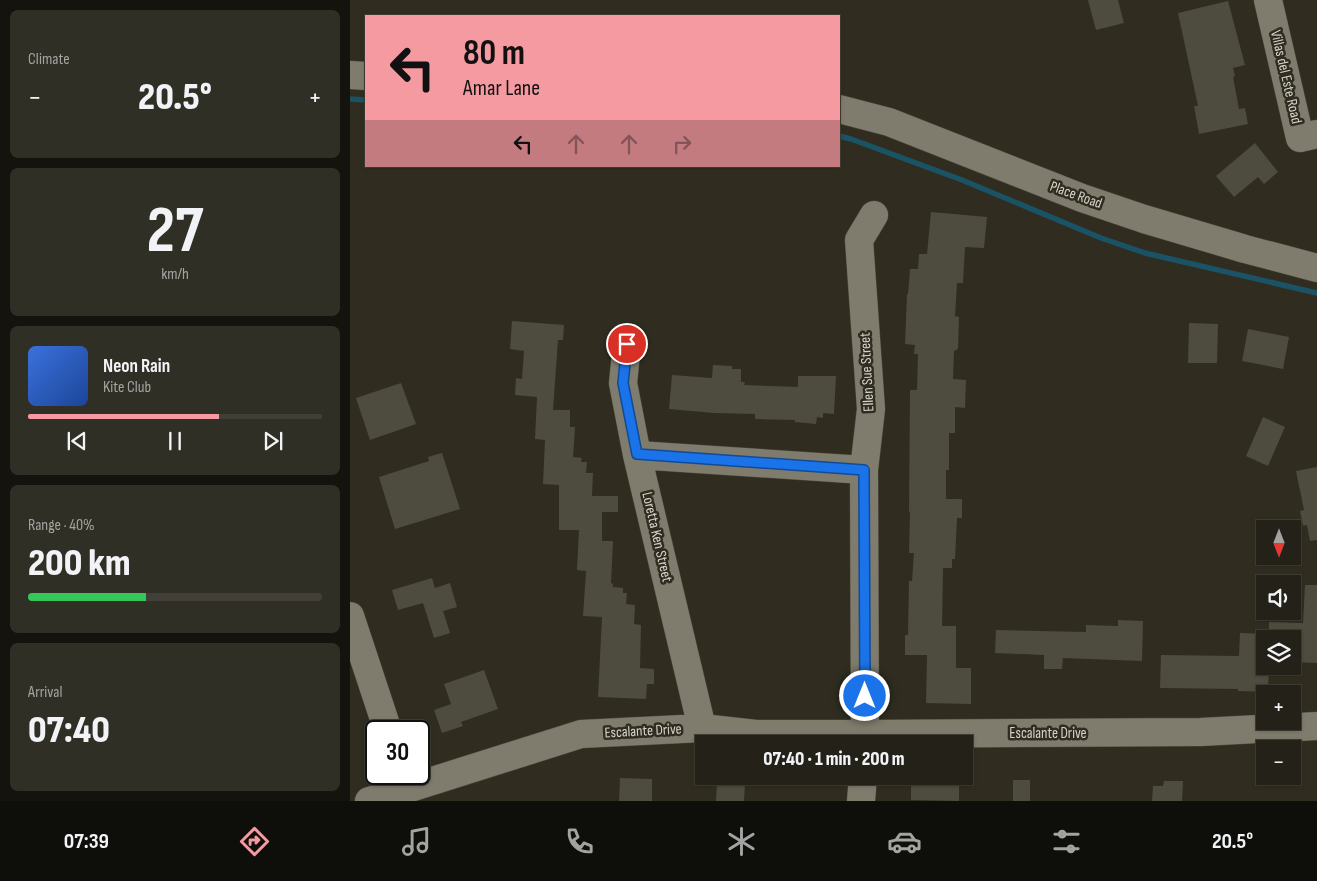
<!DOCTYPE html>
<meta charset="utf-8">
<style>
:root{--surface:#242218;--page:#302f25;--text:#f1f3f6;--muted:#a3a4a2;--line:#413f37;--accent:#f49aa0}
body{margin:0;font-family:"Sofia Sans Condensed",sans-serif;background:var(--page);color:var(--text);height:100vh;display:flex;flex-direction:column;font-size:19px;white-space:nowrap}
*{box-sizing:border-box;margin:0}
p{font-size:16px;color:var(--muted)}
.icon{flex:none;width:28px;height:28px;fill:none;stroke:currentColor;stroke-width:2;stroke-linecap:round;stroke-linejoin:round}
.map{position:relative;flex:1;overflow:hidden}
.drawer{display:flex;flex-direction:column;gap:10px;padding:10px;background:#14130d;width:350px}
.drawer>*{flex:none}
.guide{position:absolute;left:15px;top:15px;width:475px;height:152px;border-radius:0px;box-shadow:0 1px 4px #0004,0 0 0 1px var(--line);background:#f49aa0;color:#111;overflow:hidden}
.needle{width:32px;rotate:180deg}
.fabs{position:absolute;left:906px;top:520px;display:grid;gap:10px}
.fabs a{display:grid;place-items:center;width:45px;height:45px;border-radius:0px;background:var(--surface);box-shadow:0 1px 4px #0004,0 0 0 1px var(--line);font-size:25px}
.speed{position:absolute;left:15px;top:720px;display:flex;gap:10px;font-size:25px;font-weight:700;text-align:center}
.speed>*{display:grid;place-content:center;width:65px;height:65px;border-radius:50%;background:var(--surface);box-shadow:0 1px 4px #0004,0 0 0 1px var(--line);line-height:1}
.speed .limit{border:2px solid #111;border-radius:8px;background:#fff;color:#111}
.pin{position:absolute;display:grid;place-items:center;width:42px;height:42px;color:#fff;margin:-21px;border:2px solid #fff;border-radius:50%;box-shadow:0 1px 5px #0007}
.me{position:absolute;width:55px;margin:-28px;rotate:0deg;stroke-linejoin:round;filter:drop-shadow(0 0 4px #0008)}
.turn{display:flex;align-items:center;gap:18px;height:105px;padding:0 15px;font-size:22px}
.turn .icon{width:65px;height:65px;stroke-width:2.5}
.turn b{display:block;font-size:35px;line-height:42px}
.lanes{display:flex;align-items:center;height:48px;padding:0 15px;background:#0003;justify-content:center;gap:25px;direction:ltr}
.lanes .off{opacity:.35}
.big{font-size:38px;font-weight:800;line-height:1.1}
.drawer .tile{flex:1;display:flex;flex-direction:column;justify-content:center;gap:8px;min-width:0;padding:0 18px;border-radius:8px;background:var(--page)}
.drawer .dial{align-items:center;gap:0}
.dial b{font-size:65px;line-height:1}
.song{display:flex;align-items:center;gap:15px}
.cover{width:60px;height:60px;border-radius:8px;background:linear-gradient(135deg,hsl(220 70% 55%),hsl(220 70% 35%))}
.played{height:5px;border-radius:2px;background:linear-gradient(90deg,var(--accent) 65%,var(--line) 65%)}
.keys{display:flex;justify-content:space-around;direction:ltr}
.heat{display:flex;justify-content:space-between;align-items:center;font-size:28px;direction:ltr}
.charge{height:8px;border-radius:4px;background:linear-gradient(90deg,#34c759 40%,var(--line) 0)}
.trip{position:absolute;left:345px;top:735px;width:278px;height:50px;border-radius:0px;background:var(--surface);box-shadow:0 1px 4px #0004,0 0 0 1px var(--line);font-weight:800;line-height:50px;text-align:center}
.tab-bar{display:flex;height:80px;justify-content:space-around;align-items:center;background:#0e0e0a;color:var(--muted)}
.tab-bar .icon{width:35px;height:35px}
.tab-bar .selected{color:var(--accent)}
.tab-bar b{font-size:22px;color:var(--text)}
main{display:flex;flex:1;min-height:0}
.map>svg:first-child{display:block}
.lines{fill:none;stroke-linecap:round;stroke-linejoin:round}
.stream{stroke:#1a5365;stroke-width:5.5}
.building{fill:#4e4c3e}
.minor-casing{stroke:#4d4b40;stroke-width:29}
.minor{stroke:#7f7c6d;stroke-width:28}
.route-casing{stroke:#114b97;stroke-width:12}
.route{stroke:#1a73e8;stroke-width:9}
.labels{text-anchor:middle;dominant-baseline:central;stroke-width:5;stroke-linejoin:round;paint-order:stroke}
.street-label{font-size:15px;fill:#d5d4cc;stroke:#302d20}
</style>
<main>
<section class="drawer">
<div class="tile"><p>Climate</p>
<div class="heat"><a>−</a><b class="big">20.5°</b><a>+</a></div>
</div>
<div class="tile dial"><b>27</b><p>km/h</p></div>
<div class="tile">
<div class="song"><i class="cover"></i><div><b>Neon Rain</b><p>Kite Club</p></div></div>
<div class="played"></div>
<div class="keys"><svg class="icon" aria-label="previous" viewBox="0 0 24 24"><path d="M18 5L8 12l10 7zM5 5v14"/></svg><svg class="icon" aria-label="pause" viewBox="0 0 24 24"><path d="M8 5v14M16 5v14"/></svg><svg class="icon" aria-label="next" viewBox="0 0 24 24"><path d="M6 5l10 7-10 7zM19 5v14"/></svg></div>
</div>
<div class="tile"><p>Range · 40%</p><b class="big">200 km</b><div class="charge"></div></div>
<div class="tile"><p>Arrival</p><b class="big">07:40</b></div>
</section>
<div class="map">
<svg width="967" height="801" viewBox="0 0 967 801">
<rect width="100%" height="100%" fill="#302d20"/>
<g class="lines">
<path class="stream" d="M0,99L16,100
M489,136L501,139L612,180L751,238L795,253L967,293"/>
</g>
<path class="building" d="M738,0H768L774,23L746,30Z
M878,1L895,65L883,68L885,76L883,77L889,109L895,108L898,124L849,134L844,106H848L828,13Z
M905,143L928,172L914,184L908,177L884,197L866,176Z
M581,212L637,217L634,248L615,247L613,283H607L605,316L609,317L608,349L604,351L603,379L616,380L615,408L605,407V433H599V470H596V499H612V518H607L605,559H602V568H593L592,626H606V668H621V704L576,703L577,655H555V635H558L559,581H562L564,553H559L560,512H559L560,390H567L568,354H564L565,345L555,344L557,294H558L560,269H568L569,254H577Z
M162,321L214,325L213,340H208L203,410H220V427H225L223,457L232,458L231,462H237L236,473H243L242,496H268V512H252V541H263L261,583L263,584V587L273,588V593H277L276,604L285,605L284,624L291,625L290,668L304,669V684H297L296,699L248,697L252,617L233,616L236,571L227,570L229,530H209V485L193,484L195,440L185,439L187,397L165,395L166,378L172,379L174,351L160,349Z
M839,323L868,324L867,363H838Z
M898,329L939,337L933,369L892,361Z
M363,365L382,366V369H391V382H395L394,385L448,387V376H486L484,414L473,413V418L467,417L466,424L445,422V420L405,419V414L364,413L319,409L322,375L362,378Z
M51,383L66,424L20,440L6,398Z
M913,417L935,427L918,466L896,456Z
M92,453L110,509L45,529L29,477L79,461L78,457Z
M967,467V540L960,541L957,525L953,526L950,511L954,510L946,471Z
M82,578L85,588L100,583L107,607L93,611L100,633L84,638L73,603L48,610L42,590Z
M955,585H967V663L942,662V639H915V666H919L918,692L888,691V689L810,688L811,655L889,656L890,633L919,634V622L953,623Z
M768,620L793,621L792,661L713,658L712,669H694V655L645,653L646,630L736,632V625L768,626Z
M134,670L148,709L111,722L113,726L92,733L84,710L101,704L94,684Z
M561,776L609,777V801L561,800Z
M270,778L302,779V801H269Z
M663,780H680V801H663Z
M814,781H833L832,801H802L803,786H813Z
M367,782L395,784L394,801H366Z"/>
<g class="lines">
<defs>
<path id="minor" d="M918,0L950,138L967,134
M0,75L16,76
M489,109L539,122L732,198L794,219L895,249L967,268
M277,344L273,383L287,455L352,728
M287,455L514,470
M0,616L38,731
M515,744L514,470L521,409L509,240L524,215
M19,801L231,734L352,728L406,734H516L851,732L967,726
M511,801L513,776"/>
</defs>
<use href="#minor" class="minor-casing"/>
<use href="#minor" class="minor"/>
</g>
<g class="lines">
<defs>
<path id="route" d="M277,344L273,383L287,454L514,470L515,696"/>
</defs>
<use href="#route" class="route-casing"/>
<use href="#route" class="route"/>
</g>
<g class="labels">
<g class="street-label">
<text transform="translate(936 77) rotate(77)">Villas del Este Road</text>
<text transform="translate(726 195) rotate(20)">Place Road</text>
<text transform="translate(517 372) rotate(-93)">Ellen Sue Street</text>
<text transform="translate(307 537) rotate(77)">Loretta Ken Street</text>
<text transform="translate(293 731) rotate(-3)">Escalante Drive</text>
<text x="698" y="733">Escalante Drive</text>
</g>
</g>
</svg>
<div class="fabs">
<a><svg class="needle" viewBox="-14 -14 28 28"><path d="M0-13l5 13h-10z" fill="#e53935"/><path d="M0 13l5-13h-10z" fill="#a3a4a2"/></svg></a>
<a><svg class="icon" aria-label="sound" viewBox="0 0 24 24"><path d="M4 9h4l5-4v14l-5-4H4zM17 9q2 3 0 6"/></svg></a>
<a><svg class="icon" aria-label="layers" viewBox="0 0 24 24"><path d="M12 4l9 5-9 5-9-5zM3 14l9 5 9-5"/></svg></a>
<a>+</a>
<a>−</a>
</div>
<div class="speed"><div class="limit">30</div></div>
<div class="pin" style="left:277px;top:344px;background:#d93025"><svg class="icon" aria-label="arrive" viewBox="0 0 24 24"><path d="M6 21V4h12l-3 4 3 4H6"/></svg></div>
<svg class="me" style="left:515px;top:696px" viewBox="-20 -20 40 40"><circle r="17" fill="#1a73e8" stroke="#fff" stroke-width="3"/><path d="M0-11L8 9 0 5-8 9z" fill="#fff"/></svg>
<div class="trip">07:40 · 1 min · 200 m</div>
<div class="guide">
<div class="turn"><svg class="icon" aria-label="left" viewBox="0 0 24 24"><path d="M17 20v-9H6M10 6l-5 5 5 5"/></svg><div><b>80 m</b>Amar Lane</div></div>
<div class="lanes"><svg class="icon" aria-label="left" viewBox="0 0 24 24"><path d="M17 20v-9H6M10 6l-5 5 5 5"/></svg><svg class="icon off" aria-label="ahead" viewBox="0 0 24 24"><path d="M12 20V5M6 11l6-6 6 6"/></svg><svg class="icon off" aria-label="ahead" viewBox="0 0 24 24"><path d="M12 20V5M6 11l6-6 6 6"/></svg><svg class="icon off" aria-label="right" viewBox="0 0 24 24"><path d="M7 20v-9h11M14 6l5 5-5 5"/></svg></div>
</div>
</div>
</main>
<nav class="tab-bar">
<b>07:39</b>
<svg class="icon selected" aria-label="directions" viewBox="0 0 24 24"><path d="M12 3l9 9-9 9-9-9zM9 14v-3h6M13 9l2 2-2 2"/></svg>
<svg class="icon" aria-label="music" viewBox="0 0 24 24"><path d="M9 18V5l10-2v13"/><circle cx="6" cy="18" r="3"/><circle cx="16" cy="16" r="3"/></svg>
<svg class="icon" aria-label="phone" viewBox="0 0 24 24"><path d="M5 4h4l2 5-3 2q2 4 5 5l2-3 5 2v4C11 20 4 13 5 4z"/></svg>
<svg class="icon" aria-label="climate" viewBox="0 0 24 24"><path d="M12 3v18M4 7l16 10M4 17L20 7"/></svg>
<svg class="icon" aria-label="car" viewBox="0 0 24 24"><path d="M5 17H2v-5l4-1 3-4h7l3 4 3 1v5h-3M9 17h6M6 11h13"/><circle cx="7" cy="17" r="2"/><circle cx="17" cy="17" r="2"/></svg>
<svg class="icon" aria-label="filters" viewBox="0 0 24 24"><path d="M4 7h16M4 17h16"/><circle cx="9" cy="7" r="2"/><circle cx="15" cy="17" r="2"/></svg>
<b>20.5°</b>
</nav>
